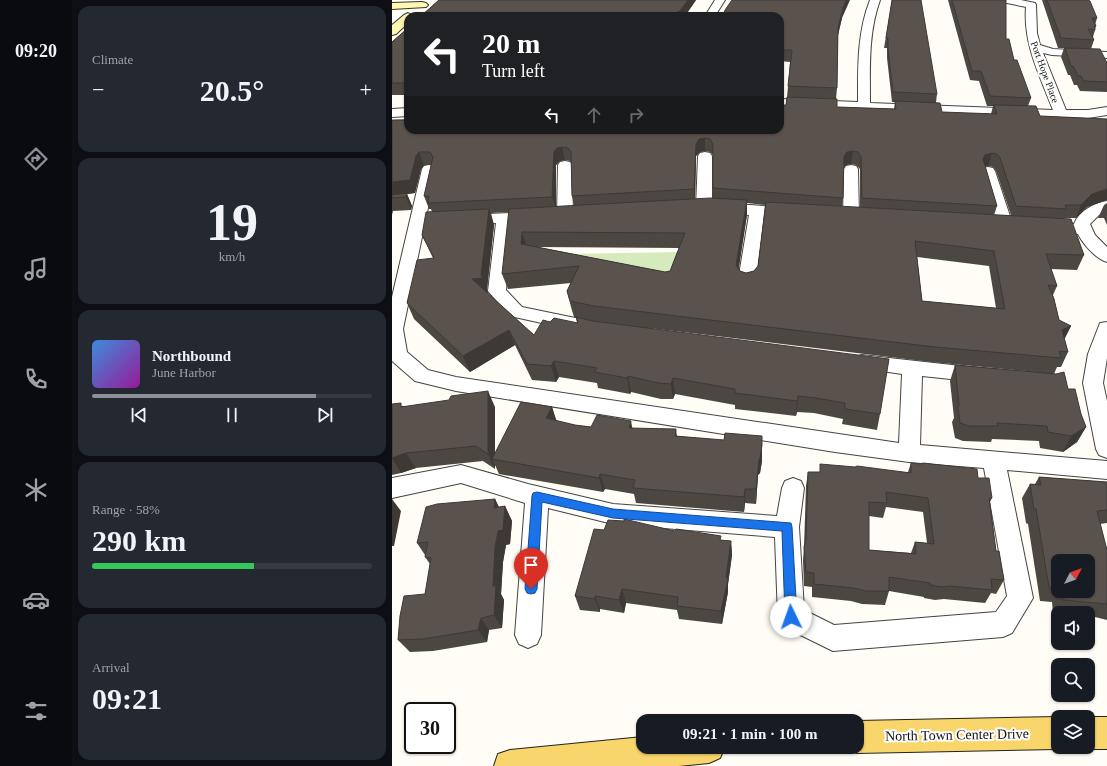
<!DOCTYPE html>
<meta charset="utf-8">
<style>
:root{--surface:#171b24;--page:#242831;--text:#f1f3f6;--muted:#9ea1a6;--line:#363941;--accent:#8c9099}
body{margin:0;font-family:"Times New Roman",serif;background:var(--page);color:var(--text);height:100vh;display:flex;flex-direction:column;font-size:15px;white-space:nowrap}
*{box-sizing:border-box;margin:0}
p{font-size:13px;color:var(--muted)}
.icon{flex:none;width:22px;height:22px;fill:none;stroke:currentColor;stroke-width:2;stroke-linecap:round;stroke-linejoin:round}
.map{position:relative;flex:1;overflow:hidden}
.details{display:flex;flex-direction:column;gap:6px;padding:6px;background:#0d0f14;width:320px}
.details>*{flex:none}
.guide{position:absolute;left:12px;top:12px;width:380px;height:122px;border-radius:12px;box-shadow:0 1px 3px #0004;background:#202124;color:#fff;overflow:hidden}
.needle{width:26px;rotate:48deg}
.controls{position:absolute;left:659px;top:554px;display:grid;gap:8px}
.controls a{display:grid;place-items:center;width:44px;height:44px;border-radius:8px;background:var(--surface);box-shadow:0 1px 3px #0004;font-size:20px}
.speed{position:absolute;left:12px;top:702px;display:flex;gap:8px;font-size:20px;font-weight:700;text-align:center}
.speed>*{display:grid;place-content:center;width:52px;height:52px;border-radius:50%;background:var(--surface);box-shadow:0 1px 3px #0004;line-height:1}
.speed .limit{border:2px solid #111;border-radius:6px;background:#fff;color:#111}
.pin{position:absolute;display:grid;place-items:center;width:34px;height:34px;color:#fff;margin:-41px -17px;border-radius:50% 50% 50% 0;rotate:-45deg;box-shadow:0 0 4px #0007}
.pin .icon{rotate:45deg}
.me{position:absolute;width:44px;margin:-22px;rotate:357deg;stroke-linejoin:round;filter:drop-shadow(0 0 3px #0008)}
.turn{display:flex;align-items:center;gap:14px;height:84px;padding:0 12px;font-size:18px}
.turn .icon{width:52px;height:52px;stroke-width:2.5}
.turn b{display:block;font-size:28px;line-height:34px}
.lanes{display:flex;align-items:center;height:38px;padding:0 12px;background:#0003;justify-content:center;gap:20px;direction:ltr}
.lanes .off{opacity:.35}
.big{font-size:30px;font-weight:600;line-height:1.1}
.details .card{flex:1;display:flex;flex-direction:column;justify-content:center;gap:6px;min-width:0;padding:0 14px;border-radius:12px;background:var(--page)}
.details .dial{align-items:center;gap:0}
.dial b{font-size:52px;line-height:1}
.song{display:flex;align-items:center;gap:12px}
.cover{width:48px;height:48px;border-radius:6px;background:linear-gradient(135deg,hsl(210 70% 55%),hsl(300 70% 35%))}
.played{height:4px;border-radius:2px;background:linear-gradient(90deg,var(--accent) 80%,var(--line) 80%)}
.keys{display:flex;justify-content:space-around;direction:ltr}
.heat{display:flex;justify-content:space-between;align-items:center;font-size:22px;direction:ltr}
.charge{height:6px;border-radius:3px;background:linear-gradient(90deg,#34c759 58%,var(--line) 0)}
.trip{position:absolute;left:244px;top:714px;width:228px;height:40px;border-radius:12px;background:var(--surface);box-shadow:0 1px 3px #0004;font-weight:600;line-height:40px;text-align:center}
main{display:flex;flex:1;min-height:0}
.dock{display:flex;flex-direction:column;width:72px;justify-content:space-around;align-items:center;background:#090b0e;color:var(--muted)}
.dock .icon{width:28px;height:28px}
.dock .selected{color:var(--accent)}
.dock b{font-size:18px;color:var(--text)}
.map>svg:first-child{display:block}
.green{fill:#d5ebbd}
.lines{fill:none;stroke-linecap:round;stroke-linejoin:round}
.street-casing{stroke:#444;stroke-width:2}
.secondary-casing{stroke:#333;stroke-width:2}
.primary-casing{stroke:#222;stroke-width:2}
.street{fill:#fff;fill-rule:evenodd}
.secondary{fill:#fff6b0;fill-rule:evenodd}
.primary{fill:#f9d66b;fill-rule:evenodd}
.wall{fill:#4d4742;fill-rule:evenodd}
.shaded-wall{fill:#3f3936}
.building{fill:#5a524d;stroke:#3f3936;fill-rule:evenodd}
.route{fill:#1a73e8;stroke:#114b97}
.labels{text-anchor:middle;dominant-baseline:central;stroke-width:4;stroke-linejoin:round;paint-order:stroke}
.far-street-label{font-size:10px;fill:#111;stroke:#fff}
.near-street-label{font-size:14px;fill:#111;stroke:#fff}
</style>
<main>
<nav class="dock">
<b>09:20</b>
<svg class="icon selected" aria-label="directions" viewBox="0 0 24 24"><path d="M12 3l9 9-9 9-9-9zM9 14v-3h6M13 9l2 2-2 2"/></svg>
<svg class="icon" aria-label="music" viewBox="0 0 24 24"><path d="M9 18V5l10-2v13"/><circle cx="6" cy="18" r="3"/><circle cx="16" cy="16" r="3"/></svg>
<svg class="icon" aria-label="phone" viewBox="0 0 24 24"><path d="M5 4h4l2 5-3 2q2 4 5 5l2-3 5 2v4C11 20 4 13 5 4z"/></svg>
<svg class="icon" aria-label="climate" viewBox="0 0 24 24"><path d="M12 3v18M4 7l16 10M4 17L20 7"/></svg>
<svg class="icon" aria-label="car" viewBox="0 0 24 24"><path d="M5 17H2v-5l4-1 3-4h7l3 4 3 1v5h-3M9 17h6M6 11h13"/><circle cx="7" cy="17" r="2"/><circle cx="17" cy="17" r="2"/></svg>
<svg class="icon" aria-label="filters" viewBox="0 0 24 24"><path d="M4 7h16M4 17h16"/><circle cx="9" cy="7" r="2"/><circle cx="15" cy="17" r="2"/></svg>
</nav>
<section class="details">
<div class="card"><p>Climate</p>
<div class="heat"><a>−</a><b class="big">20.5°</b><a>+</a></div>
</div>
<div class="card dial"><b>19</b><p>km/h</p></div>
<div class="card">
<div class="song"><i class="cover"></i><div><b>Northbound</b><p>June Harbor</p></div></div>
<div class="played"></div>
<div class="keys"><svg class="icon" aria-label="previous" viewBox="0 0 24 24"><path d="M18 5L8 12l10 7zM5 5v14"/></svg><svg class="icon" aria-label="pause" viewBox="0 0 24 24"><path d="M8 5v14M16 5v14"/></svg><svg class="icon" aria-label="next" viewBox="0 0 24 24"><path d="M6 5l10 7-10 7zM19 5v14"/></svg></div>
</div>
<div class="card"><p>Range · 58%</p><b class="big">290 km</b><div class="charge"></div></div>
<div class="card"><p>Arrival</p><b class="big">09:21</b></div>
</section>
<div class="map">
<svg width="715" height="766" viewBox="0 0 715 766">
<rect width="100%" height="100%" fill="#fffdf5"/>
<path class="green" d="M286,252L270,285L177,254Z"/>
<g class="lines">
<defs>
<path id="street" d="M323,0H333L323,16H313Z
M478,0H488C476,34 478,67 478,103L661,110C648,76 631,44 634,7L610,2L609,0H629L643,3L644,5L645,33L648,45L661,49L715,52V58L660,55L651,53L674,110H696L715,107V115L696,118H669L388,107V99L466,102C466,67 465,33 478,0Z
M16,108V116L0,117V109Z
M313,152L318,153L320,156V208L317,211L312,213L307,211L304,208L306,156L308,153Z
M173,161L178,162L180,165L181,215L179,218L173,220L167,218L165,215L166,165L168,162Z
M37,165L42,166L44,169L11,329L15,352L36,370L64,377L507,443L510,374L463,367L460,362L463,357L470,355L587,368L594,370L597,375L594,380L587,382L530,376L528,445L715,461V479L615,470L641,598L620,633L611,637L441,651L390,626L386,617L383,537L221,524L156,508L149,635L145,644L136,648L127,644L123,635L133,503L69,483L0,498V478L69,465L136,484L221,504L385,516L390,488L393,481L401,478L409,481L412,488L407,527L412,610L442,625L604,612L615,596L592,468L517,462L443,452L64,391L23,381L0,361V297L30,169L32,166Z
M459,165L464,166L466,169L467,217L465,220L459,222L453,220L451,217L452,169L454,166Z
M596,167L601,168L603,171L621,225L619,228L613,230L607,228L605,225L589,171L591,168Z
M715,201V211L707,215L698,224L703,235L715,247V262C704,259 691,244 686,234L650,231L648,228L650,225L656,223L682,224C687,211 702,203 715,201Z
M329,203L399,208L405,210L407,213L405,216L399,218L372,216L364,281L361,285L355,287L349,285L346,281L357,215L324,211L321,208L324,205Z
M143,212L149,214L151,217L149,220L120,223L114,290L130,307L193,320L195,325L193,330L186,331L118,316L96,291L104,223L73,225L67,223L65,220L67,217L73,215Z
M715,322V358L711,383L715,401V458L707,455L704,449L691,383L696,354L708,323Z"/>
<path id="secondary" d="M30,2L34,3L36,5L34,7L0,9V3Z
M16,13L21,16H16V23L4,34L0,35V25L12,15Z"/>
<path id="primary" d="M666,717V747H671L666,749L465,753L453,747H465V721Z
M696,717H715V749H696L691,747H696Z
M251,737V747H333L328,758L317,763L287,766H102L106,754L118,750Z"/>
</defs>
<use href="#street" class="street-casing"/>
<use href="#secondary" class="secondary-casing"/>
<use href="#primary" class="primary-casing"/>
<use href="#street" class="street"/>
<use href="#secondary" class="secondary"/>
<use href="#primary" class="primary"/>
</g>
<path class="wall" d="M47,0H304L293,16H29Z
M500,0L545,94L544,102L550,112L599,114L601,106H595L587,81L578,80L556,0H614V39L622,60L639,98L636,106L648,116L715,119V200L695,207L684,218H671L692,255L685,270L659,269L665,286L661,295L667,320L679,326L672,339L676,352L669,367H665L662,374L676,389L689,414L694,427L685,442L671,452L648,448L647,441L600,439L599,442L571,441L563,438L560,422L562,418L558,381L563,365L645,372L539,362L257,328L488,414L485,430L450,424L451,419L422,413L405,412L404,416L343,409V405L283,394L281,399H269L239,392L238,394L206,388L205,383L167,377L164,382L140,380L123,345L78,372L22,319L15,303L41,258L30,235L40,212L39,209H37L32,196L39,165H32L29,169L23,193L15,194L20,206L19,210L1,211L0,215V120L394,105L395,97L396,86L398,62L388,61V16L450,18L446,35L445,88L444,99L445,107L502,109L503,102H500L495,58V48H492ZM313,151L318,152L321,155V199H303L304,156L308,152ZM173,160L178,161L179,162L180,196L182,206L164,207V165L168,161ZM459,164L464,165L468,169V207H450L451,198L452,167L454,165ZM593,166H596L601,167L604,171L619,215H602L605,206ZM355,203L373,205L366,266L362,271L354,273L348,271L346,269L355,215ZM117,212L110,274L116,289L179,283L175,291L179,307L182,317H184L185,323L158,322L142,335L96,294L95,289L102,225L99,213ZM146,247L287,248L278,271L273,272ZM525,257L597,266L604,308L530,301Z
M650,0H696L705,18L703,25L704,26L703,30L701,37L702,40L699,49L715,63V92L688,91L685,85H682L678,75H676L669,57L672,48H666Z
M16,28V95H0V42Z
M715,203V225L712,218H706L712,205Z
M0,404L11,406L103,407V453L160,407L164,421L183,425L199,427L240,428L285,436L370,445V461L368,473L366,475L364,504L353,503L352,512L244,503L242,494L213,489L211,492L107,474L103,465V469L91,461L24,468L9,473L0,475Z
M519,463L586,478L600,498L598,502L604,551L612,580L604,594L599,593L593,603L552,599L543,600L532,598V597L497,591L493,605L470,604L459,601L420,597V587L412,586L411,561L412,547L414,486L416,472H516ZM494,507L531,512L535,543L523,542L519,553L477,550V516L491,518Z
M647,477L715,482V523L708,524L715,550V620L703,617L696,616V613H661L660,602L648,601L636,524L634,523L630,498L638,484H643ZM666,561L696,591H666Z
M103,499L107,507L113,506L120,521L118,544L114,545L111,562L109,594L112,600L110,628L97,630L95,642L41,651L18,652L6,640L33,594L38,564L33,557V555L25,543Z
M212,530L283,531L329,540L339,541L340,555L336,584V592L330,624L287,619L285,610L234,603L232,613L208,609V612L188,610L183,596Z"/>
<path class="shaded-wall" d="M296,0H304L293,16H288L287,12Z
M454,0H458L450,18L445,39L446,28L451,7Z
M313,138V151L308,152L304,156L303,202L302,189L304,144L307,139Z
M170,147L173,160L168,161L164,165V210L160,197L162,152L165,148Z
M461,151L459,164L454,165L450,169L452,156L455,152Z
M27,152L32,165L29,169L23,193L15,194L20,206L19,210L14,197L0,196V182Z
M600,153L596,166L590,167L591,159L593,155Z
M715,189V200L695,207L684,218L689,205L700,194Z
M355,200V215L345,281L344,265Z
M97,209L102,225L95,289L96,294L80,279L89,275Z
M130,232L135,247L129,244Z
M679,326L671,342L670,330Z
M117,330L123,345L78,372L71,356Z
M162,361L167,377L164,382L159,366Z
M236,376L239,392L238,394L235,378Z
M281,378L283,394L281,399L279,384Z
M96,391L103,407V459H100L103,465V469L96,454Z
M406,396L405,412L404,416L405,401Z
M160,407L165,422L154,418Z
M239,421L242,437L237,428Z
M694,427L685,442L671,452L679,436Z
M284,429L286,444L283,436Z
M370,445V461L368,473L366,475L364,504V489L367,460Z
M14,453L24,468L9,473L0,458Z
M208,474L213,489L211,492L207,478Z
M353,489V503L352,512V497Z
M0,499L9,511L2,546H0Z
M103,499L110,514L102,508Z
M113,506L120,521L118,544L114,545L111,562L109,594L112,600L110,628L102,615L101,586L103,548L106,531Z
M339,541L340,555L336,584V592L330,624L329,611Z
M230,589L234,603L232,613L227,600Z
M203,596L208,609V612L203,599Z
M89,618L97,630L95,642L86,630Z"/>
<path class="building" d="M47,0H296L287,12H285L283,16H29Z
M340,0H454L451,7L446,28L445,88L396,86L400,50H388V16H331L333,10Z
M500,0H529L545,94L501,92L496,49V38H494Z
M560,0H614V39H617L622,60H625L639,98L598,96L589,71H580Z
M655,0H696L698,1L705,18H700L704,26H702L703,30L696,29L702,40L669,38Z
M16,28V83H0V42Z
M673,48L708,49L715,63V82L692,81L689,76H686L681,66H679Z
M395,97L445,99V107L504,109L503,101L548,103L550,112L605,114L602,105L644,106L648,116L715,119V189L700,194L689,205H673L674,209L624,206L608,158L605,154L600,153L593,155L591,159L605,206L470,198L469,156L466,152L461,151L455,152L452,156L451,198L321,188V144L318,139L313,138L307,139L304,144L302,189L180,196L179,152L176,148L170,147L165,148L162,152L160,197L36,203L37,196H32L41,157L38,152H27L24,156L18,180L0,182V120H13L16,113V130H388V105H394Z
M15,193L14,197L0,198V195Z
M318,198L355,200L344,265L348,271L354,273L362,271L366,266L374,202L679,219L692,255L654,254L665,286L656,285L662,299L667,320L679,326L670,330L676,352L667,351L669,358L543,347L202,306L178,301L175,291L187,266L110,274L117,209ZM130,232L293,233L278,271L273,272L129,244ZM523,241L602,251L613,309L530,301Z
M97,209L89,275L91,278L80,279L142,335L151,320L158,322L162,318L186,323L184,317L201,321L497,359L488,414L453,409V403L424,398L406,396L405,401L343,393V389L281,378L279,384L266,383L236,376L235,378L202,372L205,368L162,361L159,366L135,364L117,330L71,356L15,303L25,260L42,258L30,235L34,212Z
M563,365L664,374L672,372L676,389H683L689,414L694,427L679,436L656,432L655,426L605,423L606,426H577L568,423L566,407L567,405Z
M96,391V454L84,446L14,453L0,458V404L9,403V407L57,400L59,396Z
M129,402L160,407L154,418L183,425L199,427L205,415L239,421L237,428L284,429L283,436L332,440L333,433L370,436V445L368,458L367,460L364,489H353L352,497L241,488L243,480L208,474L207,478L100,459Z
M519,463L529,464L531,463L585,469L586,478H597L600,498H597L604,551H607L612,580L599,579L600,590L558,586L549,587L538,585V583L497,577V591H474L462,588L422,584V573L414,572L412,547L414,539L416,472H428V464L463,467L465,466L519,473ZM494,492L536,498L542,544L523,542L524,554L477,550V502L495,503Z
M647,477L715,482V510L705,511L715,550V604L671,600L670,591H696V561H666V588L657,587L644,509H642L638,484L649,485Z
M103,499L102,508L113,506L111,530L106,531L103,548L101,586H104L102,615L89,618L86,630L31,639L6,640L8,616L12,596L33,594L39,558L33,557L36,542L25,543L34,507L45,504Z
M232,519L283,531L284,529L329,536L328,540L339,541L334,577L336,579L329,611L285,606L286,597L230,589L227,600L203,596V599L183,596L202,529L212,530L216,520L232,521Z"/>
<path class="route" d="M145,492L221,509L399,523L400,527L405,617L403,621L399,623L395,621L393,617L390,531L221,518L150,502L145,589L143,593L139,594L135,593L133,589L140,496L141,493Z"/>
<g class="labels">
<g class="far-street-label">
<text transform="translate(653 72) rotate(70)">Port Hope Place</text>
</g>
<g class="near-street-label">
<text transform="translate(565 735) rotate(-1)">North Town Center Drive</text>
</g>
</g>
</svg>
<div class="controls">
<a><svg class="needle" viewBox="-14 -14 28 28"><path d="M0-13l5 13h-10z" fill="#e53935"/><path d="M0 13l5-13h-10z" fill="#9ea1a6"/></svg></a>
<a><svg class="icon" aria-label="sound" viewBox="0 0 24 24"><path d="M4 9h4l5-4v14l-5-4H4zM17 9q2 3 0 6"/></svg></a>
<a><svg class="icon" aria-label="search" viewBox="0 0 24 24"><circle cx="10" cy="10" r="6"/><path d="M15 15l6 6"/></svg></a>
<a><svg class="icon" aria-label="layers" viewBox="0 0 24 24"><path d="M12 4l9 5-9 5-9-5zM3 14l9 5 9-5"/></svg></a>
</div>
<div class="speed"><div class="limit">30</div></div>
<div class="pin" style="left:139px;top:589px;background:#d93025"><svg class="icon" aria-label="arrive" viewBox="0 0 24 24"><path d="M6 21V4h12l-3 4 3 4H6"/></svg></div>
<svg class="me" style="left:399px;top:617px" viewBox="-20 -20 40 40"><circle r="19" fill="#fff"/><path d="M0-13L10 11 0 6-10 11z" fill="#1a73e8"/></svg>
<div class="trip">09:21 · 1 min · 100 m</div>
<div class="guide">
<div class="turn"><svg class="icon" aria-label="left" viewBox="0 0 24 24"><path d="M17 20v-9H6M10 6l-5 5 5 5"/></svg><div><b>20 m</b>Turn left</div></div>
<div class="lanes"><svg class="icon" aria-label="left" viewBox="0 0 24 24"><path d="M17 20v-9H6M10 6l-5 5 5 5"/></svg><svg class="icon off" aria-label="ahead" viewBox="0 0 24 24"><path d="M12 20V5M6 11l6-6 6 6"/></svg><svg class="icon off" aria-label="right" viewBox="0 0 24 24"><path d="M7 20v-9h11M14 6l5 5-5 5"/></svg></div>
</div>
</div>
</main>
